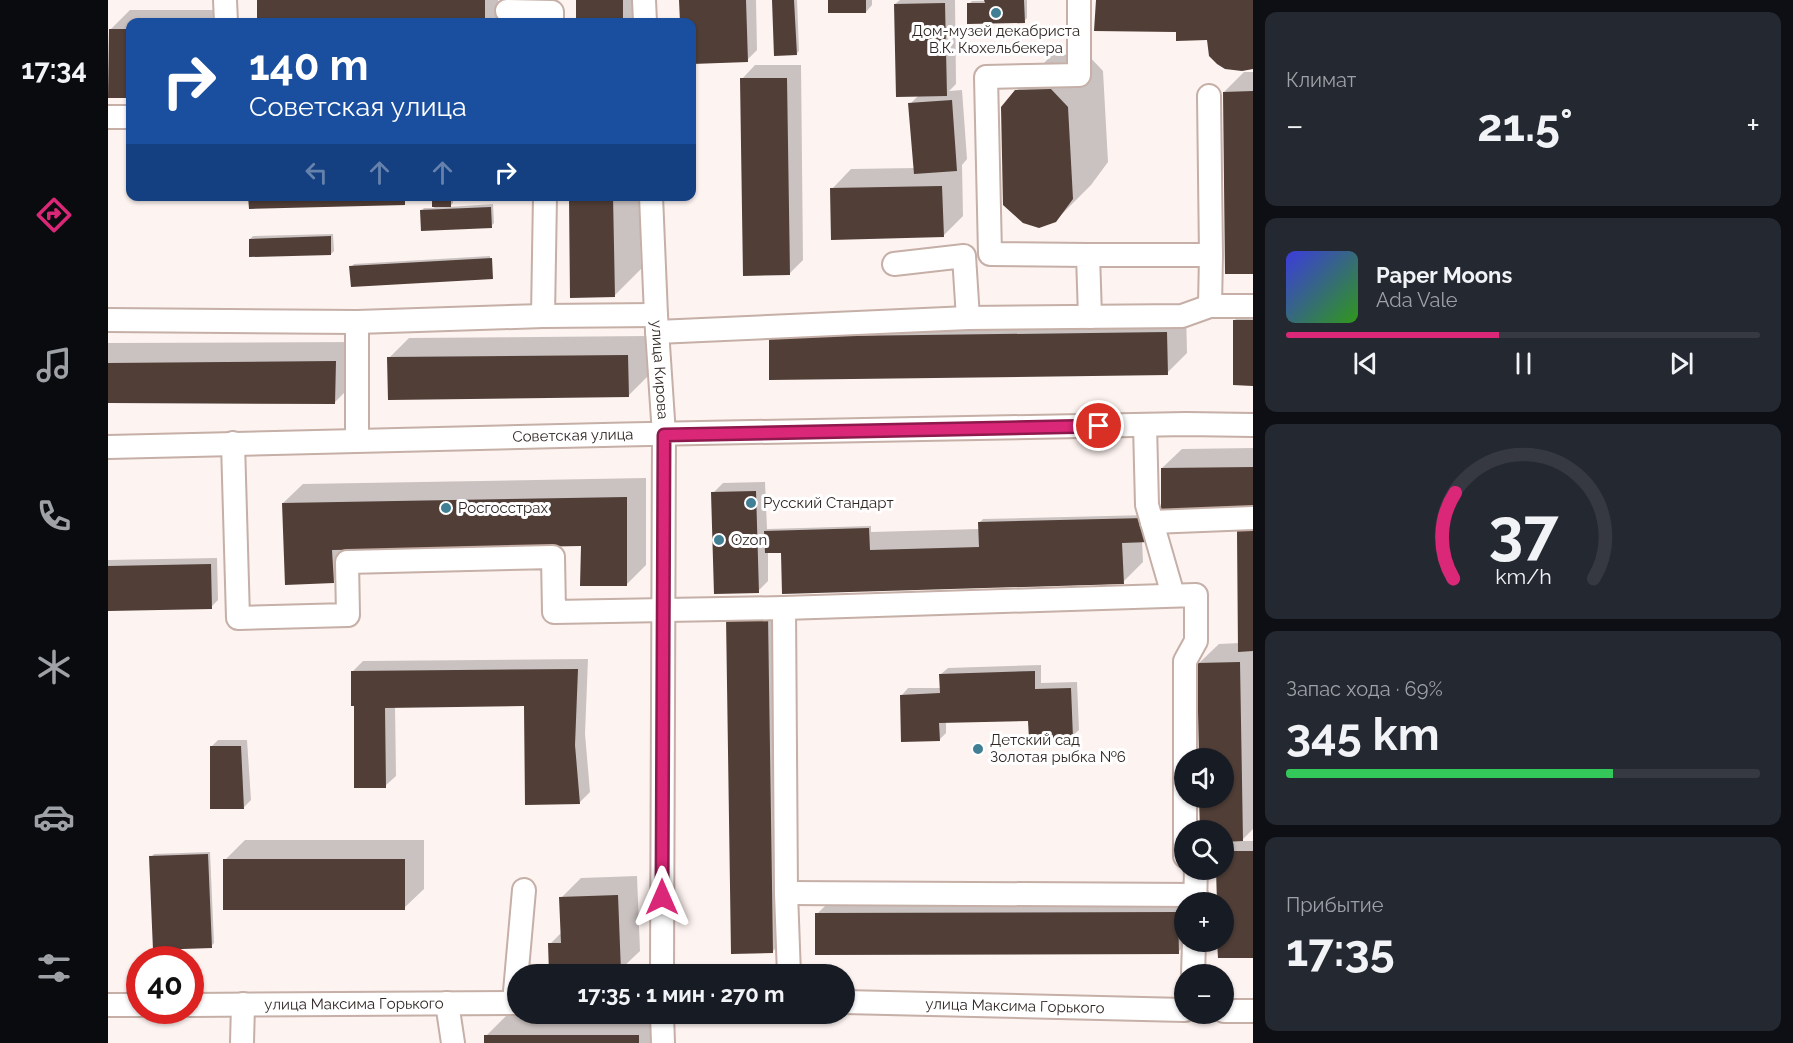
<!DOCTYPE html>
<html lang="ru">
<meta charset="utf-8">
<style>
:root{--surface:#171b24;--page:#242831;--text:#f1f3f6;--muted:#9ea1a6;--line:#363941;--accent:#db2777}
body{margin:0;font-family:Raleway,sans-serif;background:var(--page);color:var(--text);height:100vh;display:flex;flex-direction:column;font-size:22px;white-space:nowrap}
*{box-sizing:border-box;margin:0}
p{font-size:20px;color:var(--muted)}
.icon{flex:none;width:33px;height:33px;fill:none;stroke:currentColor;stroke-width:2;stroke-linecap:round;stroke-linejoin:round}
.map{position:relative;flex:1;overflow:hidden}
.panel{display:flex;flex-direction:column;gap:12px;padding:12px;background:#0d0f14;width:540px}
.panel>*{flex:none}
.guide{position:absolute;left:18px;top:18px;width:570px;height:183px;border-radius:12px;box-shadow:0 2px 4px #0004;background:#1a4fa0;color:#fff;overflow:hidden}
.controls{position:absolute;left:1066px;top:748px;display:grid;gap:12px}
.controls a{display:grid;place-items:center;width:60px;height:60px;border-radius:50%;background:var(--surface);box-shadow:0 2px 4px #0004;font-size:30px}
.speed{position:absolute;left:18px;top:946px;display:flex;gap:12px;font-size:30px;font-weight:700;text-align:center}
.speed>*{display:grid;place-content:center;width:78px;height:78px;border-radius:50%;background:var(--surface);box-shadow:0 2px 4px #0004;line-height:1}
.speed .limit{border:9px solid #d22;background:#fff;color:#111}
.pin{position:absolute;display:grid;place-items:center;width:51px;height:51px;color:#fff;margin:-26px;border:3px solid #fff;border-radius:50%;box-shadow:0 2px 6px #0007}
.me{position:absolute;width:66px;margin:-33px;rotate:0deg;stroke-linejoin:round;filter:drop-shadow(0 0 4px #0008)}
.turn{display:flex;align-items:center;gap:21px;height:126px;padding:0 24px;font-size:27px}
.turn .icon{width:78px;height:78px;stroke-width:2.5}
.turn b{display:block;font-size:42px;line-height:51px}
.lanes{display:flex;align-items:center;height:57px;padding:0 24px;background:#0003;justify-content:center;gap:30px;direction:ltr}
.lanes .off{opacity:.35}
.big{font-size:45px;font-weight:700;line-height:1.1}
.panel .widget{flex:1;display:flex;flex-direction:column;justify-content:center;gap:9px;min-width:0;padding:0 21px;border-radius:12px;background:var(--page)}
.panel .dial{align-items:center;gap:0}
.dial svg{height:156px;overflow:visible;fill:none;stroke:var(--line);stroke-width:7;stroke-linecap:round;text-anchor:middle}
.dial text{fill:var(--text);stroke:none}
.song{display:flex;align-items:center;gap:18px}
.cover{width:72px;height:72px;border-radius:9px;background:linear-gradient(135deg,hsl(240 70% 55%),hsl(110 70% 35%))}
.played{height:6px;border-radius:3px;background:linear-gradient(90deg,var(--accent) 45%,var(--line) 45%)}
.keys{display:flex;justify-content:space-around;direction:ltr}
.heat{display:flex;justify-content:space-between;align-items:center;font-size:33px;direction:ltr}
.charge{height:9px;border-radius:4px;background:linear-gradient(90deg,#34c759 69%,var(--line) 0)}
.trip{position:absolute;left:399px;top:964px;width:348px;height:60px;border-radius:30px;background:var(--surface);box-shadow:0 2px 4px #0004;font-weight:700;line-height:60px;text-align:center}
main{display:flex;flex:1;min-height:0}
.dock{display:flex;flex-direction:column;width:108px;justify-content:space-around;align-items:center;background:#090b0e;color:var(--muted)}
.dock .icon{width:42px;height:42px}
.dock .on{color:var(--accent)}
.dock b{font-size:27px;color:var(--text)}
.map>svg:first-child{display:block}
.shadow{fill:#0003}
.building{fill:#503e37}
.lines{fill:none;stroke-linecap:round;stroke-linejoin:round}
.minor-casing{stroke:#c5afa7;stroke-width:26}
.minor{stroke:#fff;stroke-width:22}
.route-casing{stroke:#8e194d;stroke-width:15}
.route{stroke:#db2777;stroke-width:10}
.poi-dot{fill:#407f94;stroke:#fff;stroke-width:2}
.labels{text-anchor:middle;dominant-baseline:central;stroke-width:6;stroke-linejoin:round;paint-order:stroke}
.poi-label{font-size:15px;fill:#312825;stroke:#fff;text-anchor:start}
.street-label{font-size:15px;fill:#312825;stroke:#fff}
</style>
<main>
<nav class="dock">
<b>17:34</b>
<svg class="icon on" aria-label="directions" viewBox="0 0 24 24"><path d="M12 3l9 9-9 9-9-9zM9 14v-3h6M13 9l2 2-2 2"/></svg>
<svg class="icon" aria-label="music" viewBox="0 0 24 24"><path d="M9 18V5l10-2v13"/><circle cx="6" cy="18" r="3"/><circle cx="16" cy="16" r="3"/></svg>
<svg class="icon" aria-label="phone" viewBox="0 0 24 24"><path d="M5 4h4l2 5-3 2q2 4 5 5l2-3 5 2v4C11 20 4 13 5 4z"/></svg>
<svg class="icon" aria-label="climate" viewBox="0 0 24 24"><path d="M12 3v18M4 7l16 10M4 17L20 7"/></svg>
<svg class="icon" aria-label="car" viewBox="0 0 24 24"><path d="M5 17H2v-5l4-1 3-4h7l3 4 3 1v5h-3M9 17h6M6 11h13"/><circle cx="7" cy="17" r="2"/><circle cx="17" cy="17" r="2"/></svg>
<svg class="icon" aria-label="filters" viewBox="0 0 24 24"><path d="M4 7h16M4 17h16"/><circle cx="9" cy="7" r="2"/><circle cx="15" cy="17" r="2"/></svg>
</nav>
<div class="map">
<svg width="1145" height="1043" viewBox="0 0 1145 1043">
<rect width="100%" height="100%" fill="#fdf3f0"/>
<path class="shadow" d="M151,0H390V22H150Z
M469,0H528L529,22H470Z
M573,0H648L649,50L639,60L584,62V22H573Z
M665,0H689L691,51L688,54Z
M721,0H764V5L758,12Z
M792,0H847L848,84L841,91L854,90L859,159L854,165L855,216L835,236L724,189L743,169L807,168L802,104L811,95L787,4Z
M919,0V18L916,21L861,4L864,1Z
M22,10H119V22H22V97H2V30Z
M979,54L995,71L1000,162L983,185L947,221L908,91L944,55Z
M647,65H693L695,260L681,274L634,79Z
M1136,72H1145V272L1116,92Z
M326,196H345V203L341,207L385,204L386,223L383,226L313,211L316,208H326Z
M462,196H532L533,269L506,296Z
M225,234L226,251L223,254L142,239L145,236Z
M382,256L384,277L243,267L246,264Z
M1078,312L1079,353L1059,373L662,338Z
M1130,317H1145V384L1127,320Z
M539,336L540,376L520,396L281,358L301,338Z
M247,342L246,383L227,402H0V343Z
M1145,448V509L1054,468L1074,449Z
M538,478V565L518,585L474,545L244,548L245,562L225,581L175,503L195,484Z
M657,482L659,529L763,526V532L872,529V522L875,519L1040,515L1034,540L1035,562L1015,582L677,551L660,552V581L650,591L605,493L615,483Z
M1145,516V829L1133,841H1145V956L1111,942H1116V903H1110V870H1116V846L1122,840H1116V831H1093V798H1116V759H1092L1091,663L1111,644L1132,643L1130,531Z
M109,558L110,600L103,607L0,610V560Z
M639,596H679L684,931L665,951L619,616Z
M480,659L477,734L482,792L471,803L418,705L287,706L288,776L277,786L247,704L244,672L255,661Z
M933,665V683L969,682L971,730L964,736L922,720L838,722V733L831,740L794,695L800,688H833V674L840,668Z
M110,740H139L143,800L136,807L103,747Z
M137,840H316V889L296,908L117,860Z
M102,852L106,943L103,946L43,857L46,854Z
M529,876L532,951L512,970L442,944L454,932L453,898L473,878Z
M729,894L1077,903V942H1080L1070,952L709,914Z
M398,1016H550L551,1043H378V1036Z"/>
<path class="building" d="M149,0H377V22H149Z
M468,0H515V22H468Z
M571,0H638L640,62L584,64V22H572Z
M664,0H686L689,55L666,56Z
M720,0H758V13H720Z
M876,0H916L917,23L859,24V3H877Z
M988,0H1145V69L1134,71L1117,69L1109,64L1101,56L1099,40L1068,41V32L986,31Z
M837,3L839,96L788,97L786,4Z
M1,29H22V98H0Z
M632,78H679L682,275L635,276Z
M943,89L960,107L965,199L948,222L931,228L915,223L895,205L893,107L907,90Z
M1145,91V274H1117L1115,92Z
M844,100L849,171L806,174L800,103Z
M834,186L836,237L723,240L722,188Z
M140,196H297V205L141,209Z
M324,196H343V207H324Z
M461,196H505L507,297L462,298Z
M383,207L384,228L313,231L312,210Z
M223,236V255L141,257V239Z
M384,258L385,279L243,287L241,266Z
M1125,320H1145V386L1125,385Z
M1059,332L1060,375L661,380V337Z
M520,355L521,397L280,400L279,357Z
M228,361L227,404L0,403V363Z
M1145,467V510L1053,511V468Z
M648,491L651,593L606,594L603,492Z
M519,497V586H472L473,546L224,550L226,583L177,585L174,503Z
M1038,518L1041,542L1014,543L1016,584L674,594L673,553H657L656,531L761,528L762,550L871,547L870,522Z
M1145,530V651L1130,652L1129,531Z
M103,564L104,609L0,611V566Z
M660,615L665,953L623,954L618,616Z
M1132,662L1135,841L1116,842V831H1092L1091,798H1116V759H1091L1089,663Z
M470,669L467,745L472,804L417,805L416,706L277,708L278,788H246V706H243V671Z
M927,671V689L963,688L965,738L921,739L920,721L831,723L832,741L793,742L792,695L832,693L831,674Z
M102,746H133L136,809H102Z
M1116,851H1145V958H1110L1109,942H1116V903H1109L1108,870H1116Z
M100,854L104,948L45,950L41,856Z
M115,859H297V910H115Z
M510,895L513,972L441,974L440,943H453L451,897Z
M1070,912L1071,954L707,955V913Z
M376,1035H531V1043H376Z"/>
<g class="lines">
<defs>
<g id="minor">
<path d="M117,0L118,22"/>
<path d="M536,0L537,22"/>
<path d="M971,0V75L878,77L882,254L980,255L982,317"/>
<path d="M399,11L444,12V22"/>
<path d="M1101,96L1103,255"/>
<path d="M0,117H22"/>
<path id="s1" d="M543,196L548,315L556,435L554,975"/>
<path d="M980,255H1103L1102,306"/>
<path d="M786,264L856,256L860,318"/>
<path d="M435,316L437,196"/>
<path d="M0,320L249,322L435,316L548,315"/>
<path d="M549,332L860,318L1074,316L1102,306H1145"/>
<path d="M1037,425L1039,505L1065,595"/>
<path d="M249,439V322"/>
<path d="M125,443L130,618L240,615L239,562L445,557L446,612L676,608"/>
<path id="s2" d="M0,447C359,436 719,431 1078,424L1145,425"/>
<path d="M1044,522L1145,518"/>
<path d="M678,893L1088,895"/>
<path d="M1087,903L1088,870"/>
<path d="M681,975L678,893L676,608L1088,595V641L1077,661V856"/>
<path d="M1085,975L1086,942"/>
<path id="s3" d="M736,1002L1077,1010"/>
<path d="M339,1003L345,1043"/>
<path d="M406,1003L416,890"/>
<path d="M0,1005H32"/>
<path id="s4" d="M82,1005L410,1003"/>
<path d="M1116,1011H1145"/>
<path d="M554,1014L555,1043"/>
<path d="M134,1043L135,1004"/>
</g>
</defs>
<use href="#minor" class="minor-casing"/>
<use href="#minor" class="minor"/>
</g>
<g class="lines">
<defs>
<path id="route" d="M554,897L556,435L991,426"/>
</defs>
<use href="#route" class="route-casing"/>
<use href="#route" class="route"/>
</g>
<g class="poi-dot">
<circle cx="888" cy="13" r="6"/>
<circle cx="643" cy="503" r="6"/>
<circle cx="338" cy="508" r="6"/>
<circle cx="611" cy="540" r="6"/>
<circle cx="870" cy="749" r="6"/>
</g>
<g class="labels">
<g class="poi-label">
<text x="888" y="31" text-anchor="middle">Дом-музей декабриста<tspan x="888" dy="17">В.К. Кюхельбекера</tspan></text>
<text x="655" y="503">Русский Стандарт</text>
<text x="350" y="508">Росгосстрах</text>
<text x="623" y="540">Ozon</text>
<text x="882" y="740">Детский сад<tspan x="882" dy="17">Золотая рыбка №6</tspan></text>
</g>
<g class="street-label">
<text stroke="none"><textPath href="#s1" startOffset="174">улица Кирова</textPath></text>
<text stroke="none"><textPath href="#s2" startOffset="465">Советская улица</textPath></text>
<text stroke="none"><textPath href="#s4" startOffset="164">улица Максима Горького</textPath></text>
<text stroke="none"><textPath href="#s3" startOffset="171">улица Максима Горького</textPath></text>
</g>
</g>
</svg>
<div class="controls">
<a><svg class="icon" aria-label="sound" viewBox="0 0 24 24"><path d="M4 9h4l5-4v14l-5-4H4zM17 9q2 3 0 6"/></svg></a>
<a><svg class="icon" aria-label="search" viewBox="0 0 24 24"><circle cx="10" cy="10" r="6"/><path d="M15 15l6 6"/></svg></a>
<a>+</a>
<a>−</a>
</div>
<div class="speed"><div class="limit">40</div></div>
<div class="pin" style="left:991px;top:426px;background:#d93025"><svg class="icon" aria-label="arrive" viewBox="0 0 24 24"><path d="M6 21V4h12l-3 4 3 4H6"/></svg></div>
<svg class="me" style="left:554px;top:897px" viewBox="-20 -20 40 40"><path d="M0-17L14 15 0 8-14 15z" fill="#db2777" stroke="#fff" stroke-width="4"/></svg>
<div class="trip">17:35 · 1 мин · 270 m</div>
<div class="guide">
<div class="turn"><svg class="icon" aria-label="right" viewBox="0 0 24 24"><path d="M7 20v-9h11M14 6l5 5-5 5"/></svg><div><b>140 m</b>Советская улица</div></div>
<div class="lanes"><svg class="icon off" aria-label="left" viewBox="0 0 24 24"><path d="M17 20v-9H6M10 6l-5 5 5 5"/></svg><svg class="icon off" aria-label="ahead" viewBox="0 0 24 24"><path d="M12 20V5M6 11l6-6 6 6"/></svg><svg class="icon off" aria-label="ahead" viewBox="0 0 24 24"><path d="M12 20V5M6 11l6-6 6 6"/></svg><svg class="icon" aria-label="right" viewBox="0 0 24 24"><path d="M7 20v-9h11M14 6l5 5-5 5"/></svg></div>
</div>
</div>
<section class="panel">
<div class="widget"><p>Климат</p>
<div class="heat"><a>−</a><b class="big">21.5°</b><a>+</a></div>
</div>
<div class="widget">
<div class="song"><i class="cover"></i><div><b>Paper Moons</b><p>Ada Vale</p></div></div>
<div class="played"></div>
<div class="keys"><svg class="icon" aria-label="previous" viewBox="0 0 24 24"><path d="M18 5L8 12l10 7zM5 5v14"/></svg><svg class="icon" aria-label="pause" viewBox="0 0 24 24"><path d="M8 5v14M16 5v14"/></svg><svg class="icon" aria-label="next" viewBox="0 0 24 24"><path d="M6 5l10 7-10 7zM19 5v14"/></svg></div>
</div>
<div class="widget dial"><svg viewBox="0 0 100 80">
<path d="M14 69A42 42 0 1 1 86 69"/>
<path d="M14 69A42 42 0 0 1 15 25" stroke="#db2777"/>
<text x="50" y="56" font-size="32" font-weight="700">37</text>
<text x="50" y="72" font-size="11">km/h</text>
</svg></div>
<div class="widget"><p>Запас хода · 69%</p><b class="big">345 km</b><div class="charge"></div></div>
<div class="widget"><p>Прибытие</p><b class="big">17:35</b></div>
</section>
</main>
